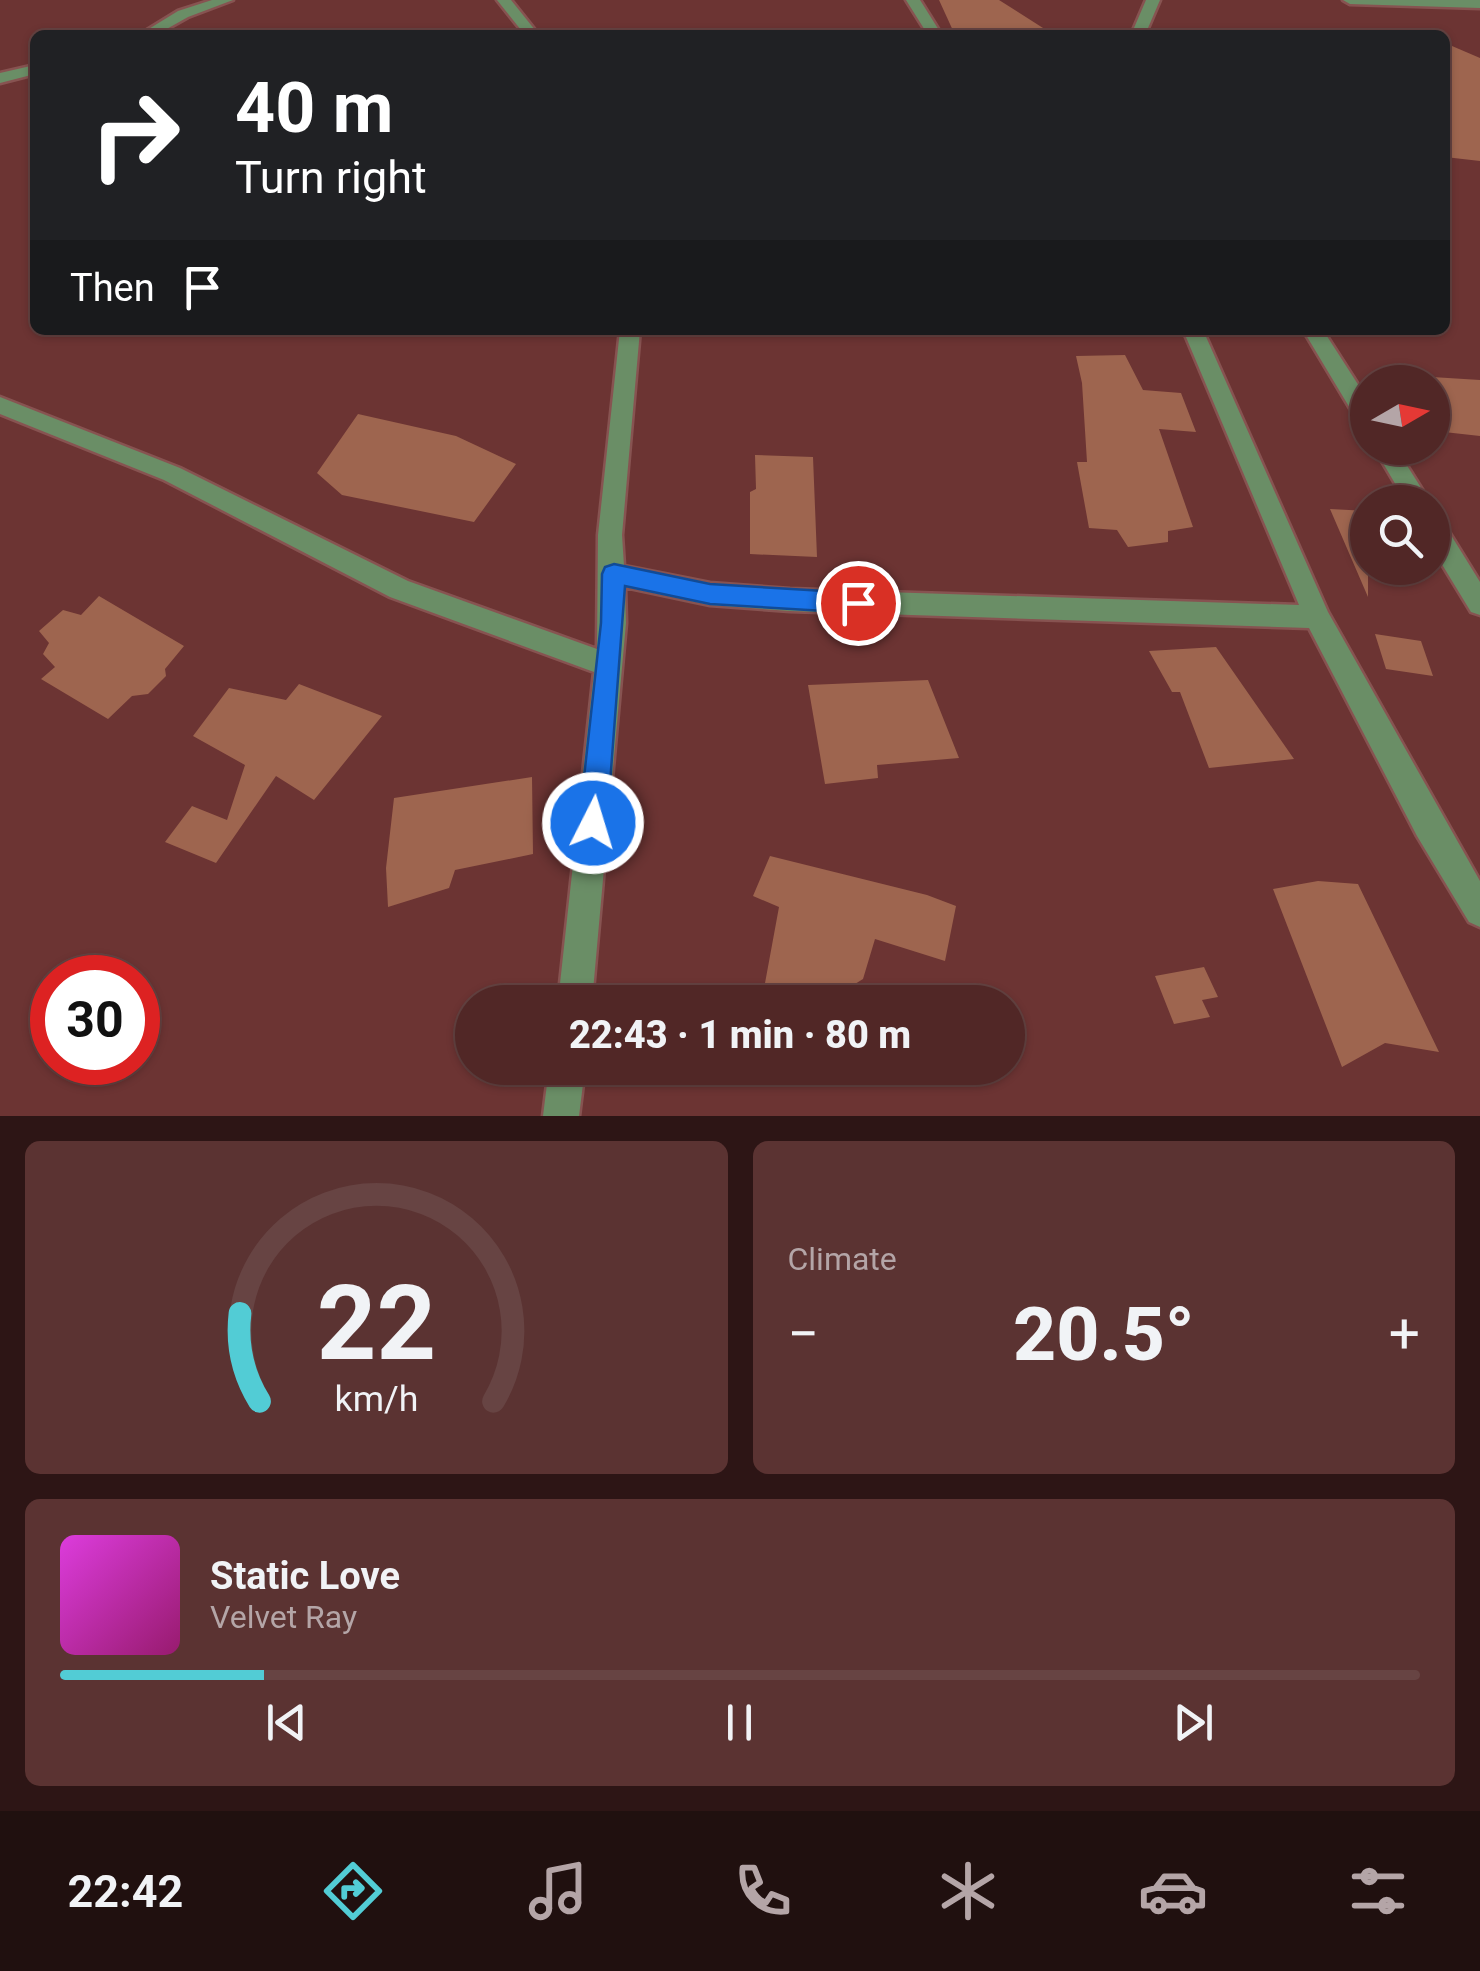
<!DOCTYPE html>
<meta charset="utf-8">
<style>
:root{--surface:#512726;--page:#5b3332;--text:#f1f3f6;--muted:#b4a5a7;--line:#674443;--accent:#52ccd5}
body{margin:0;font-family:Roboto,sans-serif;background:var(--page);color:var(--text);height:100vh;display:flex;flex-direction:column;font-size:38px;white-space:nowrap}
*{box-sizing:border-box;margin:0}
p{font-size:32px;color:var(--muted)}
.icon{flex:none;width:55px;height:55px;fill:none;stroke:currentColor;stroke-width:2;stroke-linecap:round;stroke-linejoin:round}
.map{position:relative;height:1116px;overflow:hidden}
.side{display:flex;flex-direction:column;gap:25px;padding:25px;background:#2d1515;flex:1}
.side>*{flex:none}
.guide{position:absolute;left:30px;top:30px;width:1420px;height:305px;border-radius:15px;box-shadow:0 2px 8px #0004,0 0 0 2px var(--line);background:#202124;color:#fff;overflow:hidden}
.needle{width:65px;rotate:81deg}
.tools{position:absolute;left:1350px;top:365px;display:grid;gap:20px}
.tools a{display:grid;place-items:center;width:100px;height:100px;border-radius:50%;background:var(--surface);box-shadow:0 2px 8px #0004,0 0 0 2px var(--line);font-size:50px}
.speed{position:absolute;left:30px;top:955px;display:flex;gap:20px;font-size:50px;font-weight:700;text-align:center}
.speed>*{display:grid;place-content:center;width:130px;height:130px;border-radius:50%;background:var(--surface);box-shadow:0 2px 8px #0004,0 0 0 2px var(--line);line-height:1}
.speed .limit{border:15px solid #d22;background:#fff;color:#111}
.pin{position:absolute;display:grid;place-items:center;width:85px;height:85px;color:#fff;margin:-42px;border:5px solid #fff;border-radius:50%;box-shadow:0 2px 10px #0007}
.me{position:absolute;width:110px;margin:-55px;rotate:5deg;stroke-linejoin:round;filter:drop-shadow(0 0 8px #0008)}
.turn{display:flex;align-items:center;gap:35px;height:210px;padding:0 40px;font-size:45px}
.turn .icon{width:130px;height:130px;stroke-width:2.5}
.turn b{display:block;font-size:70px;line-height:85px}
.then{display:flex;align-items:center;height:95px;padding:0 40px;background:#0003;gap:20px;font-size:38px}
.big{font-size:75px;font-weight:800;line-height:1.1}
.side .card{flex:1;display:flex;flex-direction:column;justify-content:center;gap:15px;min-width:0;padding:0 35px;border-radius:15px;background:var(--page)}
.side .dial{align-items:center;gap:0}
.dial svg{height:260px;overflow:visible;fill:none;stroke:var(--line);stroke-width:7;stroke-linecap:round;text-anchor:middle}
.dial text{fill:var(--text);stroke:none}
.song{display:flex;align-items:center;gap:30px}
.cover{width:120px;height:120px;border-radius:15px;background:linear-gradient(135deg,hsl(300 70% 55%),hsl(320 70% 35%))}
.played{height:10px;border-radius:5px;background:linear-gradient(90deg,var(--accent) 15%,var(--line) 15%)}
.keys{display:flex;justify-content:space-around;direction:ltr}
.heat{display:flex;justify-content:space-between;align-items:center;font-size:55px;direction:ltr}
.side .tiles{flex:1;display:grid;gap:25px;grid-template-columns:1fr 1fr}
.card:last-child{grid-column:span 2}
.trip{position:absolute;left:455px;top:985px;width:570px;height:100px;border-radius:50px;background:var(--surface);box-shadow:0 2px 8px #0004,0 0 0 2px var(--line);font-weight:800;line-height:100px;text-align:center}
.tabs{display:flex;height:160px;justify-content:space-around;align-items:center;background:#20100f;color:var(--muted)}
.tabs .icon{width:70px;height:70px}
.tabs .current{color:var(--accent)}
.tabs b{font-size:45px;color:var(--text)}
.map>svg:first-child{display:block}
.building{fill:#9e654f}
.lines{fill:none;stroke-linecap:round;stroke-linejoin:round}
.minor-casing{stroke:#875351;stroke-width:5}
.minor{fill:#6a8e66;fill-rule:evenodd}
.route{fill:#1a73e8;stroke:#114b97;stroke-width:2.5}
</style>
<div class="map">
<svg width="1480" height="1116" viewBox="0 0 1480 1116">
<rect width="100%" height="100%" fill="#6c3433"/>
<path class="building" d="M939,0H999L1054,35H955Z
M1445,43L1480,58V161L1445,157Z
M1125,355L1143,390L1181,393L1196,432L1159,429L1193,527L1168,531V542L1128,547L1117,530L1089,528L1077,462H1087L1082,383L1076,356Z
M1432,377L1480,380V436L1444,432L1432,418Z
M358,414L456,436L516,464L474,522L342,495L317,473Z
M755,455L813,457L817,557L750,554V492L756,489Z
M1330,509L1368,511V597Z
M99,596L184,646L165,669L166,676L148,694L132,696L108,719L41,679L55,667L43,654L49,643L39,631L63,610L81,615Z
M1375,634L1421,641L1433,676L1386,669Z
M1216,647L1294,759L1209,768L1180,692H1172L1149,651Z
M928,680L959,758L877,765L878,778L825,784L808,685Z
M299,684L382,716L314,800L276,776L216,863L165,842L192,806L227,820L245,765L193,736L229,688L286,700Z
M532,777L533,854L455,870L449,888L388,907L386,868L394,798Z
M770,856L927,895L956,906L945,961L875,939L863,979L855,984L856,1002H793L795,999L763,994L779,907L753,896Z
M1318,881L1358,884L1439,1052L1385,1043L1342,1067L1273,889Z
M1204,967L1218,997L1202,1000L1210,1017L1174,1024L1155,976Z"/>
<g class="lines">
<defs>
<path id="minor" d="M212,0H233L188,17L156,35H139L178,11Z
M497,0H511L539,35H525Z
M906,0H920L942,35H928Z
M1146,0H1160L1145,35H1131Z
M1343,0H1480V8L1350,4Z
M35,65V74L0,83V73Z
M620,330H640L622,535L624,566L710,583L790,589L1299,605L1183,330H1203L1328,612L1480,881V927L1469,922L1417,836L1309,628L790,611L710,605L625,587L626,623L592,1002H558L594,672L390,597L164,480L0,414V397L180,468L408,581L597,649L598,535Z
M1303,330H1323L1368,400V427L1360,425Z
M1374,448H1396L1430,502H1406Z
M1432,516L1441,519L1480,582V615L1471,612L1432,548Z
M549,1068H585L579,1116H543Z"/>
</defs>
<use href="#minor" class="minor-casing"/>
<use href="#minor" class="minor"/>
</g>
<path class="route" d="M614,564L710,584L858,593L867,596L870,603L867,610L858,613L710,604L625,586L607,823L603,833L593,837L583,833L579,823L601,623L602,574L605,567Z"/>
</svg>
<div class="tools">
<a><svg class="needle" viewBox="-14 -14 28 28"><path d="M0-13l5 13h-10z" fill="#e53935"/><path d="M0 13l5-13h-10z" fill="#b4a5a7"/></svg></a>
<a><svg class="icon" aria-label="search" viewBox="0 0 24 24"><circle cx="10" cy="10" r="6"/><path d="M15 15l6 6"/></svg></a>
</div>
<div class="speed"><div class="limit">30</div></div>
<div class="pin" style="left:858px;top:603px;background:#d93025"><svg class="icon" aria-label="arrive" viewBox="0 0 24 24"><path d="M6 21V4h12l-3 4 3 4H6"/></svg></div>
<svg class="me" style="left:593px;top:823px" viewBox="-20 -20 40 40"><circle r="17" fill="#1a73e8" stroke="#fff" stroke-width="3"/><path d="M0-11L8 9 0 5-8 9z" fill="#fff"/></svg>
<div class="trip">22:43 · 1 min · 80 m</div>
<div class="guide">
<div class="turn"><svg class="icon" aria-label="right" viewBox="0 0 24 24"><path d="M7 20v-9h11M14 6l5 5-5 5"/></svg><div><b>40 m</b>Turn right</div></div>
<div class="then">Then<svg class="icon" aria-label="arrive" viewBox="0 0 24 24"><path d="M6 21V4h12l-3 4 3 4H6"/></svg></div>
</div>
</div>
<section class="side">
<div class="tiles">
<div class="card dial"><svg viewBox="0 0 100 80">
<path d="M14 69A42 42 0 1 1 86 69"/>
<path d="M14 69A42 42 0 0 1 8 42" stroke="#52ccd5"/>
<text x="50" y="56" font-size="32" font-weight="700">22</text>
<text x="50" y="72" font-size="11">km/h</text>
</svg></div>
<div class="card"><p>Climate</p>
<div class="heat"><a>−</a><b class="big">20.5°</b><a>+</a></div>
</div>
<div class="card">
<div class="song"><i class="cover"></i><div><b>Static Love</b><p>Velvet Ray</p></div></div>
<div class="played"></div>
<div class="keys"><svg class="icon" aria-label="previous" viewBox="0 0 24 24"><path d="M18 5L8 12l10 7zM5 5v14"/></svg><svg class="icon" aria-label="pause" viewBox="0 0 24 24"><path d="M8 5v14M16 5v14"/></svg><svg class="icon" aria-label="next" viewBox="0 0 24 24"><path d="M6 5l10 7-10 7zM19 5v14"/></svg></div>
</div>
</div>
</section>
<nav class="tabs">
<b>22:42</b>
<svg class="icon current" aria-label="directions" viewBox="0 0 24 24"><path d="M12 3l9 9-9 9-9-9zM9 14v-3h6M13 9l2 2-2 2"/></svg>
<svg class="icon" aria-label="music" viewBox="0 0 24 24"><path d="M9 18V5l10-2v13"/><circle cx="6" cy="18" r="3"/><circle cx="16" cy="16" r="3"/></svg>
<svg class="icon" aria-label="phone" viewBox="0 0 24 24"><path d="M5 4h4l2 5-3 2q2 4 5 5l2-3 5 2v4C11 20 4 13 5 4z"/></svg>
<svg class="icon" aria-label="climate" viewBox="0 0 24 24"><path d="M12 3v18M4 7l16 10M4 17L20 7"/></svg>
<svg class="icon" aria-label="car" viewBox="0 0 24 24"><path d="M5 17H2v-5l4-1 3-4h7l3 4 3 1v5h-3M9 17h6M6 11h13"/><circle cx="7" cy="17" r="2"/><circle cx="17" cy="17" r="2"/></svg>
<svg class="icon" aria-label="filters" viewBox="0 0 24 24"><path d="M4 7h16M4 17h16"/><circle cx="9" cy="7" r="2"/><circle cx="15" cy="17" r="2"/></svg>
</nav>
